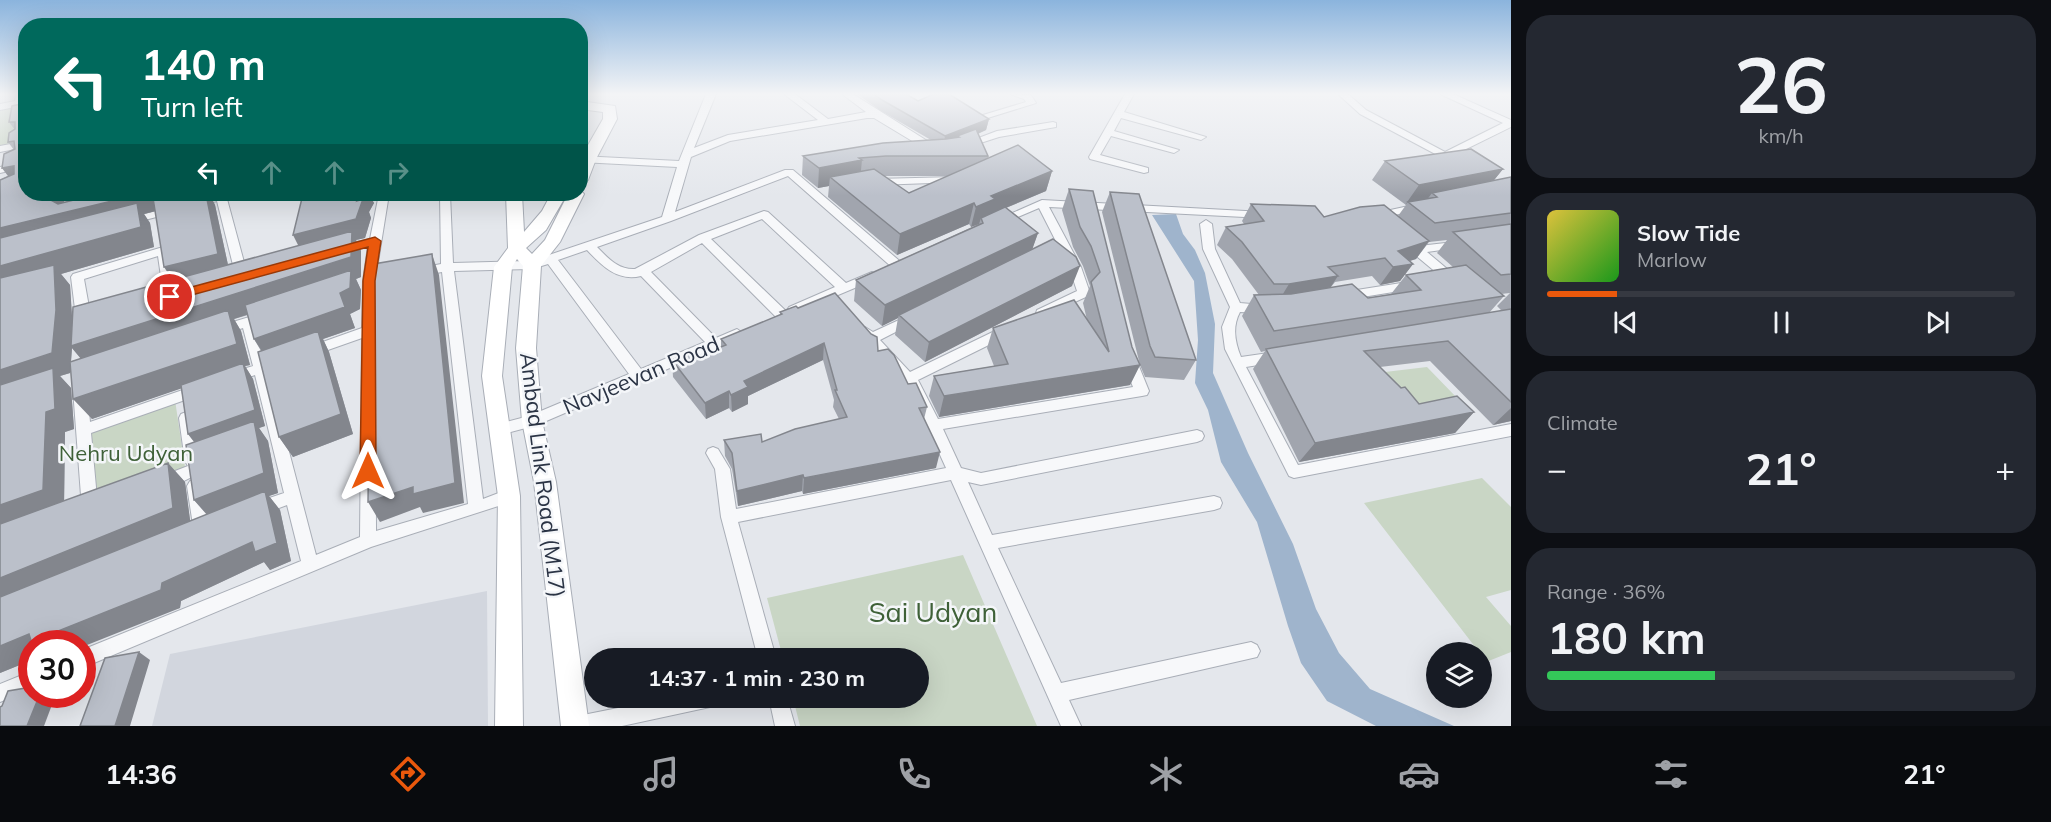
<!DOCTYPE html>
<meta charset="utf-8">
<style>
:root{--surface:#171b24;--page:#242831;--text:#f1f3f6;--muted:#9ea1a6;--line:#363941;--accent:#ea580c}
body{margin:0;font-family:Mulish,sans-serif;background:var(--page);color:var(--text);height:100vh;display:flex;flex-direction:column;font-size:22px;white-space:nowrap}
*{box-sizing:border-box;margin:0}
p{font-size:20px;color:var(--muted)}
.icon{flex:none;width:33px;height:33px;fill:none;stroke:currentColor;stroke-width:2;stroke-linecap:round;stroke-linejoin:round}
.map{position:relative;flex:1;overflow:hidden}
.sheet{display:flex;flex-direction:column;gap:15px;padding:15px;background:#0d0f14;width:540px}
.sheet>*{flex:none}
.banner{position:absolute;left:18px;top:18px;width:570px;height:183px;border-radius:24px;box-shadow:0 6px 24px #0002;background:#00695c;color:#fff;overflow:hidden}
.buttons{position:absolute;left:1426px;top:642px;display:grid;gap:12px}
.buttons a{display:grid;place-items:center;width:66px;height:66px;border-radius:50%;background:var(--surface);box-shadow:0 6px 24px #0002;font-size:30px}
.speed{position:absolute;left:18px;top:630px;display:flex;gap:12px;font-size:30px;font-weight:700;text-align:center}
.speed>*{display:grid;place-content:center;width:78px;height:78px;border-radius:50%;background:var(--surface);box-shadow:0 6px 24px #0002;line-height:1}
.speed .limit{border:9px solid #d22;background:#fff;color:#111}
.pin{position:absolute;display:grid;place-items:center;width:51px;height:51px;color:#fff;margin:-26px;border:3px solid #fff;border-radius:50%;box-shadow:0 2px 6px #0007}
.me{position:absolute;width:66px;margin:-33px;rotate:0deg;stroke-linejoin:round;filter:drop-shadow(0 0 4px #0008)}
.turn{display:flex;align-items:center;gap:21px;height:126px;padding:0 24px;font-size:27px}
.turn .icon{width:78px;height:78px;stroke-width:2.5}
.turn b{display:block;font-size:42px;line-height:51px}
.lanes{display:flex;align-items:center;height:57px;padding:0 24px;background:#0003;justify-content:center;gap:30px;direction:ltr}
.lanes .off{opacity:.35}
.big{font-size:45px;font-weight:700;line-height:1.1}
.sheet .tile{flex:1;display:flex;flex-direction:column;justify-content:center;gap:9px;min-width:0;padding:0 21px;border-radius:24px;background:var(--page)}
.sheet .dial{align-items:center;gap:0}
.dial b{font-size:78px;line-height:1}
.song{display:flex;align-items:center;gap:18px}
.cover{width:72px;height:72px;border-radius:9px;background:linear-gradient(135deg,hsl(50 70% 55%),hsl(120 70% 35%))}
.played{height:6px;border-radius:3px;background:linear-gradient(90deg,var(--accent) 15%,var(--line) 15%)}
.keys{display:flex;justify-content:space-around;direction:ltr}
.heat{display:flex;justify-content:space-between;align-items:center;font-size:33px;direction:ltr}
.charge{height:9px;border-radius:4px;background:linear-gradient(90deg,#34c759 36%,var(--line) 0)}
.trip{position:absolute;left:584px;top:648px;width:345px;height:60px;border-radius:30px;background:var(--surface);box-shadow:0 6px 24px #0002;font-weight:700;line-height:60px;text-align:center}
.menu{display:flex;height:96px;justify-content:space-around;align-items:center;background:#090b0e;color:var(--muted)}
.menu .icon{width:42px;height:42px}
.menu .on{color:var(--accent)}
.menu b{font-size:27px;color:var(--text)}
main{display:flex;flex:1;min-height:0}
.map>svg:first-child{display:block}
.built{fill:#d2d6de}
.green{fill:#c9d6c5}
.water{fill:#9fb4cc}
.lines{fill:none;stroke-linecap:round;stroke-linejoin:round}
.street-casing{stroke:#a9aeb7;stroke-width:2}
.secondary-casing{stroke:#a9aeb7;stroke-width:2}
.street{fill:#f7f8fa;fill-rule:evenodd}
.secondary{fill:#fff;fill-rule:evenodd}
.wall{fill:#a1a5ae;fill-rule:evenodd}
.shaded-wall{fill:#83868d}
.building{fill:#bbc0ca;stroke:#83868d;stroke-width:1.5}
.route{fill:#ea580c;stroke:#983908;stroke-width:1.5}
.labels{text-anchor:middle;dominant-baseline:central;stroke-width:5;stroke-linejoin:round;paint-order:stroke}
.street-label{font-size:22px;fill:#2b3445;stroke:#f4f6f9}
.park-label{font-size:22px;fill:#3f6138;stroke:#f4f6f9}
.near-park-label{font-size:27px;fill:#3f6138;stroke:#f4f6f9}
</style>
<main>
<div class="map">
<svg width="1511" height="726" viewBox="0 0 1511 726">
<rect width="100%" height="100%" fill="#e4e7ec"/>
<path class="built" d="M487,591L488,726H152L170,654Z"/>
<path class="green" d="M20,103L14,146L0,149V107Z
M1427,367L1459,400L1403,418L1360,375Z
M175,400L185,467L94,502L90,430Z
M1482,478L1511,507V590L1486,597L1511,626V652L1486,662L1482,652H1479L1364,503Z
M963,555L1037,726H800L793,698H918V658H783L767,598Z"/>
<path class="water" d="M1176,214L1183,234L1195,250L1205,273L1215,324L1213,373L1248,453L1293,544L1316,609L1339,653L1370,689L1454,726H1376L1327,701L1301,663L1288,626L1257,522L1221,462L1208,410L1195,383L1198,340L1194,281L1152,215Z"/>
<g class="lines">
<defs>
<path id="street" d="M16,94H26L23,122L18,125L13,122L15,107L0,110V104L15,101Z
M706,94H716L694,148L728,135L818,120L784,94H795L828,119L866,112L842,94H853L940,149V153H932L874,118H867L730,141L691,157L675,212L785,170H793L902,263L904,266L902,269H894L788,176L671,221L597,247C608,258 618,270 635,269L699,235L764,211L768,212L846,283L872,272L878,276L876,279L793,314L789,313L787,310L789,307L835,287L762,219L711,239L787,312L788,315L787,318H777L702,243L651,272L716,338L737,329L744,334L742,337L537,425L500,435L495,433L493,429L495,425L529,416L629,374L548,264L532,269L454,271L483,499L509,489L514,491L517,496L514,501L371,547L82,668V650L301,561L287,505L258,516L252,514L250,509L252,504L284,493L255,375L232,383L227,382L225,378L227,374L253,366L243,328L221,335L215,330L216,327L266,312L271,313L272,316L271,319L255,324L265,362L279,357L286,362L284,365L268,371L316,555L360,537L362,338L308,357L301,352L303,349L362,328L363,281L368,246L342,253L336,249L338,246L370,239L379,194H389L375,281L376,531L468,504L442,272L419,276L413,272L415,269L441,264L440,194H450L453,263L531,261L662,217L677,167L580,162V156L679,161ZM587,250C602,266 618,282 641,276L705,342L641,369L558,260Z
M1010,94L1031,95L1036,103L978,121L973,118L1026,102L1024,99Z
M1125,94H1134L1124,112L1206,137L1201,140L1121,118L1114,131L1179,150L1174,153L1111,136L1100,155L1148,168V172L1144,173L1090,159L1089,157Z
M1338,94H1348L1366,110L1445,152L1503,123L1440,94H1453L1511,120V127L1452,156L1461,162L1456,165L1360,114Z
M1053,122L1056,123V127L999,137L965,148L960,145L997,131Z
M26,141V147L0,152V146Z
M26,161V167L0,173V167Z
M955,177L959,178V182L876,185L871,182L876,179Z
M222,194H239L227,199L248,277L242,281L236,277L217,201L196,206L190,203L192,201Z
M1042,200L1264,212L1270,215L1264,218L1049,207L1081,267L1090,293L1088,296L1042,317L1036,313L1037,310L1077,291L1069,267L1039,208L1004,223H996L994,221Z
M1418,204L1422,205V209L1376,219L1370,216L1372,214Z
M172,207L178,210L176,212L129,224L123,221L125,219Z
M1206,220L1212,224L1215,249L1240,303L1263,305L1269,309L1263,313L1240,312C1232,327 1235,342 1241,357L1276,352L1283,357L1276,362L1246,367L1298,465L1511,424V436L1294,478L1289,476L1225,349L1222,327L1230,307L1203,249L1200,224Z
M1406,237L1419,246L1463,241L1465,244L1463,247L1427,252L1458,278L1460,281L1458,284H1450L1402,244L1400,241L1402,238Z
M163,247L169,251L176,292L179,296L177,299L170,301L164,297L158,256L84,279L89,307L88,322L82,326L77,325L71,277L73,274Z
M1414,281L1418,282L1420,285L1418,288L1344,300L1338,296L1344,292Z
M912,314L917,315L918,318L917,321L880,340L910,372L1001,328L1006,326L1013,331L1011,334L918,380L938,419L1133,387L1122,359L1129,354L1136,359L1149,391L1147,395L1142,396L943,429L961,468L981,473L1197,430L1202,432L1204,436L1202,440L1197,442L981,485L968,482L992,535L1214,496L1220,498L1222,503L1220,508L1214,510L998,548L1061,683L1251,642L1257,645L1260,651L1257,657L1069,700L1081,726H1061L951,480L738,522L776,658H758L721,517L715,469L706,453L708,449L713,447L718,449L730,469L736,509L946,468L911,391L858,332L865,327L873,332Z
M80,384L85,385L87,389L90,422L200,384L205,385L207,389L205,393L91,433L98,509L96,514L90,516L84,514L82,509L73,389L75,385Z
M186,412L191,414L193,418L199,461L197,465L201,470L198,474C187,479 168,491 157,486L154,482L157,478L188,466L185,461L179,418L181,414Z
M195,480L200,481L203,486L210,532L208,537L202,539L196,537L194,532L187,486L190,481Z
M32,671V689L0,702V684Z
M668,698H719L717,705L710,707L622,726H568L571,719L578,716Z
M769,698H787L795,726H775Z"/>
<path id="secondary" d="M580,101L615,106L617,119L596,159L588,180L580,185V159L603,119V112L580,109Z
M580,190L584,194L560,242L541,266L536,348L542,421L556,482L589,726H561L534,482L522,421L516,348L523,266L517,259L512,267L502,376L520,496L523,726H495L498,496L482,376L494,267L508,248L506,194H522L524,232L542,211L551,194H567L546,230L526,248L532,254L545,240L568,194H580Z"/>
</defs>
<use href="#street" class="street-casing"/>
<use href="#secondary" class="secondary-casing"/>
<use href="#street" class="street"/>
<use href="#secondary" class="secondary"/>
</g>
<path class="wall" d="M857,94H906L918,101L989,119L986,130L978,134L988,156V159L1052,171L1046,191L1006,208L1038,233L1032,249L1072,286L925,362L895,335L898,318L882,326L854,301L856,280L979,224L971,227L969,224L897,255L828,197L829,186L818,188L802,175L803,156L931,140L881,111ZM884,176H949L909,193Z
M12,106L64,202L73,200L68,194H226L211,197L215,205L228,265L299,246L371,198L374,203L369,212L371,218L365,238L356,240L361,251V277L356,279L361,290L360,309L350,314L355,328L323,339L329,352L353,434L293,457L279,437L261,351L254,339L248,315L234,319L241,331L250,365L245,366L253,379L265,426L259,428L268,441L278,493L269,496L280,510L291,561L270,570L264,562L181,601L180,608L32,644V660L0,673V180L8,176L2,168L14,150L8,142L15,130L9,122ZM155,211L172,280L72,321L70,285L61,274L154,247L150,223L144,214ZM72,348L81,359L71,362ZM71,364L92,419L181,388L188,434L194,442V500L207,515L190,521L185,482L168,463L64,501L65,432L74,429L71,388L60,376L70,373Z
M1385,161L1503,169L1493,181L1511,177V421L1493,425L1430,361L1380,367L1419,404L1474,412L1455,433L1299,462L1253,369L1265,351L1261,352L1242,316L1254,295H1259L1232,259L1217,245L1226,227L1244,224L1242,221L1251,204L1324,217L1398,216L1406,205L1372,180ZM1447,240L1437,253L1453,267L1406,275L1391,294L1368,298L1331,287L1335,282L1372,276L1380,285L1400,281L1413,264L1410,261L1416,259L1429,242ZM1510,293L1497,306L1502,311L1489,313L1504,296L1501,294Z
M1069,189L1132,347L1140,365L1102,212L1110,192L1196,360L1184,380L1145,377L1140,365L1130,385L939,417L929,396L934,376L994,366L987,348L993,328L1087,320L1083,303L1090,286L1083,266L1073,247L1062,210Z
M798,308L878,351L908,384L927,407L924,419L936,468L803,494L802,491L738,506L732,469L725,456L724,440L762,442L839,419L833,407L834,400L823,360L748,396V404L732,412L729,408L706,419L673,377L672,360L696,357L721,347V339L780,315V312Z"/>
<path class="shaded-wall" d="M989,119L986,130L958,142L959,137L957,136L956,143L943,148L945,136Z
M862,160L860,180L830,177L829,186L818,188L819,168Z
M14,166L16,186L2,168Z
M1503,169L1487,189L1437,197L1432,193L1426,201L1408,202L1405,205L1419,185Z
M1052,171L1046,191L991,214L981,218L979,224L971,227L976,207L991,196Z
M50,194H65L63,213L79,209L68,194H226L211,197L215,205L230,274L178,288L164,267L207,198L144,214L150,223L154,247L61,274L70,285L73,331L303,255L293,235L357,201L361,194H372L371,198L374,203L369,212L371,218L365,238L356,240L361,251V277L356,279L361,290L360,309L350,314L355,328L323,339L329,352L353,434L293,457L279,437L267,359L254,339L340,293L351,281L234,319L241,331L250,365L245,366L253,379L265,426L259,428L268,441L278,493L269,496L280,510L291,561L270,570L264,562L181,601L180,608L82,647V644H32V660L0,673V646L29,634L58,631L252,542L277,543L211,519L194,500L200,449L188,434L244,367L92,419L73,399L88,367L72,348L70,373L60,376L71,388L74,429L65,432L64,509L0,533V266L9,248L0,238V228L49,199Z
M974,203L969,224L897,255L900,234Z
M1038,233L1031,253L899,315L898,318L882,326L885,305Z
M1429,241L1416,259L1392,266L1398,251Z
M432,254L439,275L464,503L423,513L420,507L380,522L368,502L413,487Z
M1413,264L1400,281L1380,285L1393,267Z
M1080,266L1072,286L925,362L929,342Z
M1338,276L1326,294L1278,302L1289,284Z
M824,343L823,360L748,396V404L732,412L731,395L744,381Z
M1140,365L1130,385L939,417L944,396Z
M729,391V408L706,419L705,403Z
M1511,408V421L1493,425Z
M1474,412L1455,433L1299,462L1315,443Z
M940,452L936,468L803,494L804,478Z
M168,463L185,482L191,527L0,606V578Z
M803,475L802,491L738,506L737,491Z
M139,652L150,660L130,726H115Z
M40,694H56L44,726H27Z"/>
<path class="building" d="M874,94H906L918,101L934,94H949L989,119L945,136L882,100Z
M26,103V194H50L49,199L58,204L98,194H141L0,228V180L14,174V166L2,168L4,154L15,149L14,141L8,142L9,133L15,129V122H9L12,106Z
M976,129L988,156H886L859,158L862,160L819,168L803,156L883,143L946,139L959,137L957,136Z
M1018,145L1052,171L991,196L995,199L976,207L974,203L900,234L830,177L874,169L909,193Z
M1471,149L1503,169L1419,185L1385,161Z
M1511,177V213L1435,223L1408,202L1437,197L1432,193Z
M1069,189L1093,191L1132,347L1140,365L944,396L934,376L1008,364L993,328L1074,300L1109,352L1091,282L1100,272L1091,246L1080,227Z
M1110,192L1139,194L1196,360L1155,357L1150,346Z
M171,194H206L218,254L164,267L153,198Z
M303,194H361L357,201L363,199L356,219L293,235Z
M137,203L141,227L0,266V238Z
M1251,204L1315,206L1324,217L1360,207L1384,205L1429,241L1398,251L1413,264L1393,267L1385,258L1328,267L1338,276L1289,284H1274L1242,242L1226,227L1264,221Z
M1005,207L1038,233L885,305L856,280L983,223L981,218Z
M1511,224V274L1501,275L1453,232Z
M352,231L351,257L71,346L73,307Z
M1053,239L1076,257L1080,266L929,342L899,315Z
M432,254L455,483L413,494V487L368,502L371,278L368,280V265Z
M54,265L56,310L52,353L0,370V278Z
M1466,265L1504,296L1274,331L1254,295L1291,294L1352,284L1368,298L1421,290L1406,275Z
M351,270L350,288L340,293L345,307L254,339L245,305Z
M835,293L871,334L877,337L878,351L888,349L894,355L908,384L916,383L927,407L919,408L940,452L804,478L803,475L737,491L732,453L724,440L761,434L762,442L795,429L847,417L835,390H837L824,343L744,381L748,387L731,395L729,391L705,403L672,360L691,351L696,357L726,345L721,339L782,314L780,312L796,306L798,308Z
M1511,309V402L1448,341L1364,351L1401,388L1405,387L1419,404L1457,396L1474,412L1315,443L1266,349Z
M228,310L237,344L73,399L70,362Z
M318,331L341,414L279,437L258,352Z
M243,363L255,410L188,434L181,385Z
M53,368L55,409L46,412L43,490L0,505V385Z
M254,421L264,473L194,500L186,445Z
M168,463L173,508L0,578V524Z
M265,491L277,543L255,552L252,542L162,583L161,590L58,631L56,635L35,644H32L29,634L0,646V597Z
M139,652L115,726H80L105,658Z
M32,687V694H40L27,726H0V707L2,706L8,691Z"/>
<linearGradient id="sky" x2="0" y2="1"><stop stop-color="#8bb4dd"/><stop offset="0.48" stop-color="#f3f4f6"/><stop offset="1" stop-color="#f3f4f6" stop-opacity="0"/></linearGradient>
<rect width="1511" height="196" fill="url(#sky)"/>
<path class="route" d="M375,237L381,241L375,281L376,471L373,475L368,477L363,475L360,471L363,281L368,247L170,301L164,297L166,294Z"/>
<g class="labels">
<g class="street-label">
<text transform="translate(641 375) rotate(-23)">Navjeevan Road</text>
<text transform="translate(543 475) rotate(83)">Ambad Link Road (M17)</text>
</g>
<g class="park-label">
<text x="126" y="453">Nehru Udyan</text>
</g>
<g class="near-park-label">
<text x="933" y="612">Sai Udyan</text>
</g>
</g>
</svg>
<div class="buttons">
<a><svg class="icon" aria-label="layers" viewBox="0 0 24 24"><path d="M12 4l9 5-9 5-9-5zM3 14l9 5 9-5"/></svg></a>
</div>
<div class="speed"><div class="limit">30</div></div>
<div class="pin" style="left:170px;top:297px;background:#d93025"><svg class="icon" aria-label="arrive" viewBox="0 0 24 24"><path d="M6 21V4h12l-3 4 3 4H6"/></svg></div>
<svg class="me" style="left:368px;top:471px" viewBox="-20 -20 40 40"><path d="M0-17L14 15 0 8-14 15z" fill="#ea580c" stroke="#fff" stroke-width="4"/></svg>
<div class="trip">14:37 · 1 min · 230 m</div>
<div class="banner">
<div class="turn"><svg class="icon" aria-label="left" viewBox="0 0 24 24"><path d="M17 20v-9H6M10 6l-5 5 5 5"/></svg><div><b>140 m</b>Turn left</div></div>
<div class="lanes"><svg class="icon" aria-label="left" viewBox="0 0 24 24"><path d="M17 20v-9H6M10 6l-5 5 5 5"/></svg><svg class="icon off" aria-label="ahead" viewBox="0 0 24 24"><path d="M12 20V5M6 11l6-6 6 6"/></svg><svg class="icon off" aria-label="ahead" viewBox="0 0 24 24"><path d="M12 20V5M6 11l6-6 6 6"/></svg><svg class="icon off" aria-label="right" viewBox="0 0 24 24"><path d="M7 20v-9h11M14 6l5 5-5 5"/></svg></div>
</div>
</div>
<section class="sheet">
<div class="tile dial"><b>26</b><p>km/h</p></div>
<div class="tile">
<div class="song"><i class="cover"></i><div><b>Slow Tide</b><p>Marlow</p></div></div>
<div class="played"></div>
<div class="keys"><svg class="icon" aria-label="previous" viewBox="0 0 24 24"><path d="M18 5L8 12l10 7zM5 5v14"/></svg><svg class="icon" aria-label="pause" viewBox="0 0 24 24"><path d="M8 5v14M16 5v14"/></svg><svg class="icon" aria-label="next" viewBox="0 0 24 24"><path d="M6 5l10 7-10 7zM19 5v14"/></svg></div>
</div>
<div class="tile"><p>Climate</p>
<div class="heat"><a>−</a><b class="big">21°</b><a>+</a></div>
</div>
<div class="tile"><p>Range · 36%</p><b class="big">180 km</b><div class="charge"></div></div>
</section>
</main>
<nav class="menu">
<b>14:36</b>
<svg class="icon on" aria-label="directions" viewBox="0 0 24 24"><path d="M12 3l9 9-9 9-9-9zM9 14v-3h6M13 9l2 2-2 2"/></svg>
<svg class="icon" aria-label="music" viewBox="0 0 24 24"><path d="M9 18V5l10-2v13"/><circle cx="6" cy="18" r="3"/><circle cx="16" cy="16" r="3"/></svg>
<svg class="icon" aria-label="phone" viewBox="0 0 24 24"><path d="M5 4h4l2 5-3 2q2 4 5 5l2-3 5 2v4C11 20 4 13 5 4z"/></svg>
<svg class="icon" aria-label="climate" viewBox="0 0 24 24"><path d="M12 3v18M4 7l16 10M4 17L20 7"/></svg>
<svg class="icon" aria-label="car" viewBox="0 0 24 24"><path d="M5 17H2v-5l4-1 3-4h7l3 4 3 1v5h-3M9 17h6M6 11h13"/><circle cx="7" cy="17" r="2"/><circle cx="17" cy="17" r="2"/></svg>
<svg class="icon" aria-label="filters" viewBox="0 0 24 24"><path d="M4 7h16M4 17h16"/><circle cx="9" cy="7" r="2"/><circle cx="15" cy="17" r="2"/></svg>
<b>21°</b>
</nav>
